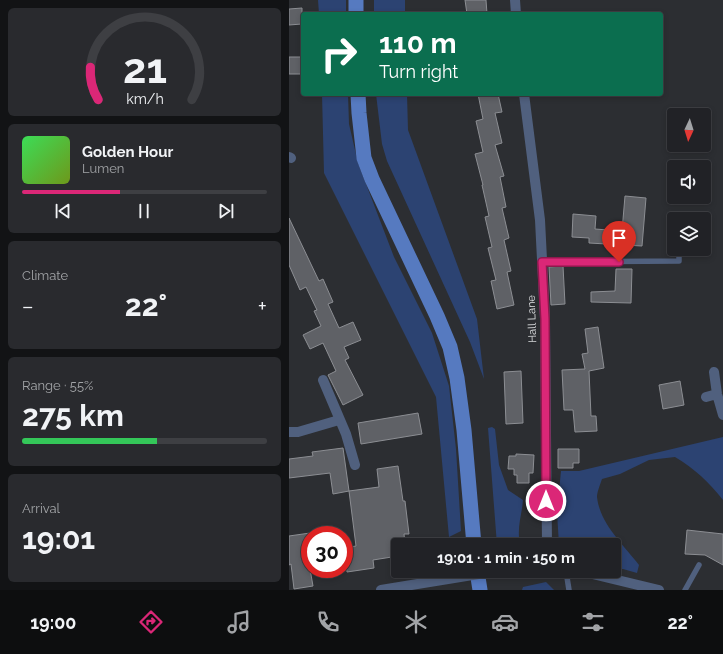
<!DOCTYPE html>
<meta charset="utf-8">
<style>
:root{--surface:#212226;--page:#292a2e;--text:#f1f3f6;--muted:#a2a4a7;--line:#3e3f43;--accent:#db2777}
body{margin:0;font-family:Raleway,sans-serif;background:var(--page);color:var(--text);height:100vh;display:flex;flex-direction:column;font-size:15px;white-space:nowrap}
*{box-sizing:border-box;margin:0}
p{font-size:13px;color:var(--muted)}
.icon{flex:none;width:22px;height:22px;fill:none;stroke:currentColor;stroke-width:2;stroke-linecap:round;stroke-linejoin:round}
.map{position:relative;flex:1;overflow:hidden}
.drawer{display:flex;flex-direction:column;gap:8px;padding:8px;background:#121315;width:289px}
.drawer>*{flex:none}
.top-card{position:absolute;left:12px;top:12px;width:362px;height:84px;border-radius:4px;box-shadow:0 2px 6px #0003,0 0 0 1px var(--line);background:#0b6e4f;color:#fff;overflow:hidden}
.needle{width:26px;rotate:184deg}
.fabs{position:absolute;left:378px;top:108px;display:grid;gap:8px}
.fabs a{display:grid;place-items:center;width:44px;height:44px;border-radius:4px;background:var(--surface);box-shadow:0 2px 6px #0003,0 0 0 1px var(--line);font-size:20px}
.speed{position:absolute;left:12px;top:526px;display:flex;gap:8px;font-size:20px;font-weight:700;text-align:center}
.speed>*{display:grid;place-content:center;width:52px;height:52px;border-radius:50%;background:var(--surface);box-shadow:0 2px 6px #0003,0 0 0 1px var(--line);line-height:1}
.speed .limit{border:6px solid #d22;background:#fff;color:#111}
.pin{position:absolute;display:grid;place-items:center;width:34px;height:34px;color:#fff;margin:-41px -17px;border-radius:50% 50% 50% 0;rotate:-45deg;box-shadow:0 0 4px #0007}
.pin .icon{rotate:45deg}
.me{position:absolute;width:44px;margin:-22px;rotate:0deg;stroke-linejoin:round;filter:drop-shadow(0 0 3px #0008)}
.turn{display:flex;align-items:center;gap:14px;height:84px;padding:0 12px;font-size:18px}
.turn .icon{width:52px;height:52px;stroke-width:2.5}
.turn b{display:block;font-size:28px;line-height:34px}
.big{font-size:30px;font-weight:700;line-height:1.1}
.drawer .tile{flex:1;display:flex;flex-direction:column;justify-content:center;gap:6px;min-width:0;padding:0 14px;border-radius:6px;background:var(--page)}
.drawer .dial{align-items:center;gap:0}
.dial svg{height:104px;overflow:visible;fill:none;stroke:var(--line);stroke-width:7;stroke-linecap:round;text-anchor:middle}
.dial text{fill:var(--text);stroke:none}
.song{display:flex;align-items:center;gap:12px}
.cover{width:48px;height:48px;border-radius:6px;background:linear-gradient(135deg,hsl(130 70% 55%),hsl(80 70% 35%))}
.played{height:4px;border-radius:2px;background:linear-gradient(90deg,var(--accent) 40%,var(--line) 40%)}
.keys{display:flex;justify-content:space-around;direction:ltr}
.heat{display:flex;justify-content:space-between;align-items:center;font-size:22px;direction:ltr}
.charge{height:6px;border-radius:3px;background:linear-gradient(90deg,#34c759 55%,var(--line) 0)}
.trip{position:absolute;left:102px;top:538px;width:230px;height:40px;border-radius:4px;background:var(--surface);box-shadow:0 2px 6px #0003,0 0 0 1px var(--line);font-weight:700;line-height:40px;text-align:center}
.tab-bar{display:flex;height:64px;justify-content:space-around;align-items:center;background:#0d0e0f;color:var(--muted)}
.tab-bar .icon{width:28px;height:28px}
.tab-bar .selected{color:var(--accent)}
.tab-bar b{font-size:18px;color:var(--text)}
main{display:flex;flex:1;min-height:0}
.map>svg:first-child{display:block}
.green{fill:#2c4372}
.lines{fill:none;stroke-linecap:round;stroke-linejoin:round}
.canal{stroke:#567ac0;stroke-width:15}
.building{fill:#5f6166;stroke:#8c8e93}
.lane{stroke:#50607e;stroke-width:5.5}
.street{stroke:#50607e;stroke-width:10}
.route-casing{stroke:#8e194d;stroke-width:10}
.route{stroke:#db2777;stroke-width:7}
.labels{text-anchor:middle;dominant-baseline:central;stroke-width:4;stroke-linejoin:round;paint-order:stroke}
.street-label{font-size:11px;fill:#dfe1e3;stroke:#2c2e32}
</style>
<main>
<section class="drawer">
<div class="tile dial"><svg viewBox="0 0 100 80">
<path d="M14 69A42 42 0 1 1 86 69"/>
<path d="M14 69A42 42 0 0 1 8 44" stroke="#db2777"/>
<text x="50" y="56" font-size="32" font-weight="700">21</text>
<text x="50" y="72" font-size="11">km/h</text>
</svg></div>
<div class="tile">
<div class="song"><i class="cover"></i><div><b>Golden Hour</b><p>Lumen</p></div></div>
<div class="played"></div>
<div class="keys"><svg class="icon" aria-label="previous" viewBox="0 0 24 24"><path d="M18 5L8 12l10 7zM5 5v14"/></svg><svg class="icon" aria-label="pause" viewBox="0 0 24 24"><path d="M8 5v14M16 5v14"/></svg><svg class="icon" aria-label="next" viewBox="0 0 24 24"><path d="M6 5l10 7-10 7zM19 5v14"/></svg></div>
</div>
<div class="tile"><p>Climate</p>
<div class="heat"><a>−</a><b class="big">22°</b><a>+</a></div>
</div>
<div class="tile"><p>Range · 55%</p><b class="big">275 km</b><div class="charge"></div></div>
<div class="tile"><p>Arrival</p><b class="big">19:01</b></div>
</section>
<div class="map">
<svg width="434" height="590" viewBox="0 0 434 590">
<rect width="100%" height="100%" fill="#2c2e32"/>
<path class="green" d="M29,0H57V14H30Z
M85,0H116V14H85Z
M33,94H59L60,124L69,163L105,257L143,333L160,386L167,449L172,531L160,537L147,397L35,173Z
M87,94H118L119,130L188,319L195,379L181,342L98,161L93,144Z
M203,427L206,429L210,465L219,490L234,500C233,513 229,524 230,537L237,543L243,545H208L199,428Z
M434,437V500C420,482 406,469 386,457L360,460L331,474L313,479C311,485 308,492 308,497C311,524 334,544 350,565L348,573L334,569H325V545H270L268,512L272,471H290Z
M257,582L265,590H233L234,587Z"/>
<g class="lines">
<path class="canal" d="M67,0V14
M69,94L70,113L75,158L83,179L148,316L161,347L168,378L175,430L185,545
M188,571L191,590"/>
</g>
<path class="building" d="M176,0H197L198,14H178Z
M13,8V24L0,25V9Z
M0,57H14V74H0Z
M189,94H209L213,112L206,113L213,143L206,145L215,176L211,177L217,207L213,208L220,238L215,240L222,271L218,272L225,305L208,309L202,281L207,280L199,248L203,247L196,217L200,216L193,185H194L186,154L194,152L187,121L194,119Z
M336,196L357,198L353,246L300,243V238L283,237L284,214L307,216L306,229L333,231Z
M0,218L30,281L34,279L44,302L39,304L50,328L64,322L72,340L55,347L60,358L56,360L74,395L54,405L39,375L47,371L34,343L21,349L14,335L32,326L25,311L28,310L17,287L11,290L0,265Z
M274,266L276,304L262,305L260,267Z
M327,269H343L342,303L302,302V292L326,291Z
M309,327L315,368L300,371L302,416H307L308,431L286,432L284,410H275L273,370L296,369L293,354L299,353L296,329Z
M232,371L234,423L217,424L215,372Z
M391,381L395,405L374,409L370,385Z
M129,413L133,434L72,444L69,423Z
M54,448L60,491L44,494L41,473L0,478V459L24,456L23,452Z
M269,449H290V463H284V468H269Z
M227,454L245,455L244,473H240V483H228V475H225V469H219L220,456H227Z
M109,466L114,501H116L120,534H115L116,545H109V556L84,560L85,568L58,572L55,548L67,546L60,491L90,487L88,469Z
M398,530L434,534V565L416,555L396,554Z
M21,533V569L24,586L5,589L2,564L0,565V536Z"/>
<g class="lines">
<path class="lane" d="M391,219V216
M253,262L390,261V249
M277,571L280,590
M396,590L410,565"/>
<path class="street" d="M226,0L227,14
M235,94L251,220L256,319L258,545
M0,157L2,158
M425,372L428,394L434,415
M34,380L57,434L66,465
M417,397L428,394
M0,432H9L50,420
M291,571L370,590
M92,590L208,571"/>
</g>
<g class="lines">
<defs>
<path id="route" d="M257,501L256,319L253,262H330"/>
</defs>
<use href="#route" class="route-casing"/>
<use href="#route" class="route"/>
</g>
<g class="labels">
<g class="street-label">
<text transform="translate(243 319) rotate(-92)">Hall Lane</text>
</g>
</g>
</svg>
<div class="fabs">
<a><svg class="needle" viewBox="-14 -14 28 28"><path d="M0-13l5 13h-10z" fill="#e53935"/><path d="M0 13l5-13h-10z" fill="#a2a4a7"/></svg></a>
<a><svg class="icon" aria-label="sound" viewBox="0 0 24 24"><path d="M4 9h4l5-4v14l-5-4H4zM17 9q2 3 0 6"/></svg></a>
<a><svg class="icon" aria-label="layers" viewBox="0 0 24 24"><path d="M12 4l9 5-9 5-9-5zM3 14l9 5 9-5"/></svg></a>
</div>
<div class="speed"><div class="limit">30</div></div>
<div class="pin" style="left:330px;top:262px;background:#d93025"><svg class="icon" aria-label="arrive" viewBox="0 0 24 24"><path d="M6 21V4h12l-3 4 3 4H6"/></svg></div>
<svg class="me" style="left:257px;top:501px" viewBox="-20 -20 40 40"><circle r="17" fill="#db2777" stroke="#fff" stroke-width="3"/><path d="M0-11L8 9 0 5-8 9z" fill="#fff"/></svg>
<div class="trip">19:01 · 1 min · 150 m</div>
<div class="top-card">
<div class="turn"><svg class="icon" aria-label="right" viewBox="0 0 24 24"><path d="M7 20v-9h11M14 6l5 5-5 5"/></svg><div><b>110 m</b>Turn right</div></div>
</div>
</div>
</main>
<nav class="tab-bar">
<b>19:00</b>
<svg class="icon selected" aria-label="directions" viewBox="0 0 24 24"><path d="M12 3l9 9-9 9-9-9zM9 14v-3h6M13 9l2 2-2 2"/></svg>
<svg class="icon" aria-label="music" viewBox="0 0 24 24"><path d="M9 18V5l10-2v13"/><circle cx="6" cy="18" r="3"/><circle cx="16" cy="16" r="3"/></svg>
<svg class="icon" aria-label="phone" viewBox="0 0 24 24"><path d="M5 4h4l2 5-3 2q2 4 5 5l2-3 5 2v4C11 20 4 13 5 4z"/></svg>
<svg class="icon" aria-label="climate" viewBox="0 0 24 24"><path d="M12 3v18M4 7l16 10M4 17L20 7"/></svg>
<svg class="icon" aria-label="car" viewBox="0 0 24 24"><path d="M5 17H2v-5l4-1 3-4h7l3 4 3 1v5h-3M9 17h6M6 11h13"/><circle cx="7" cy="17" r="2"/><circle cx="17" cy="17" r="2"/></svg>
<svg class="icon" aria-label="filters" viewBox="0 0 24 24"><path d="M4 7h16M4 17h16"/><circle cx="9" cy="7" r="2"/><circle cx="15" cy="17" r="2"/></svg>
<b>22°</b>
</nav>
